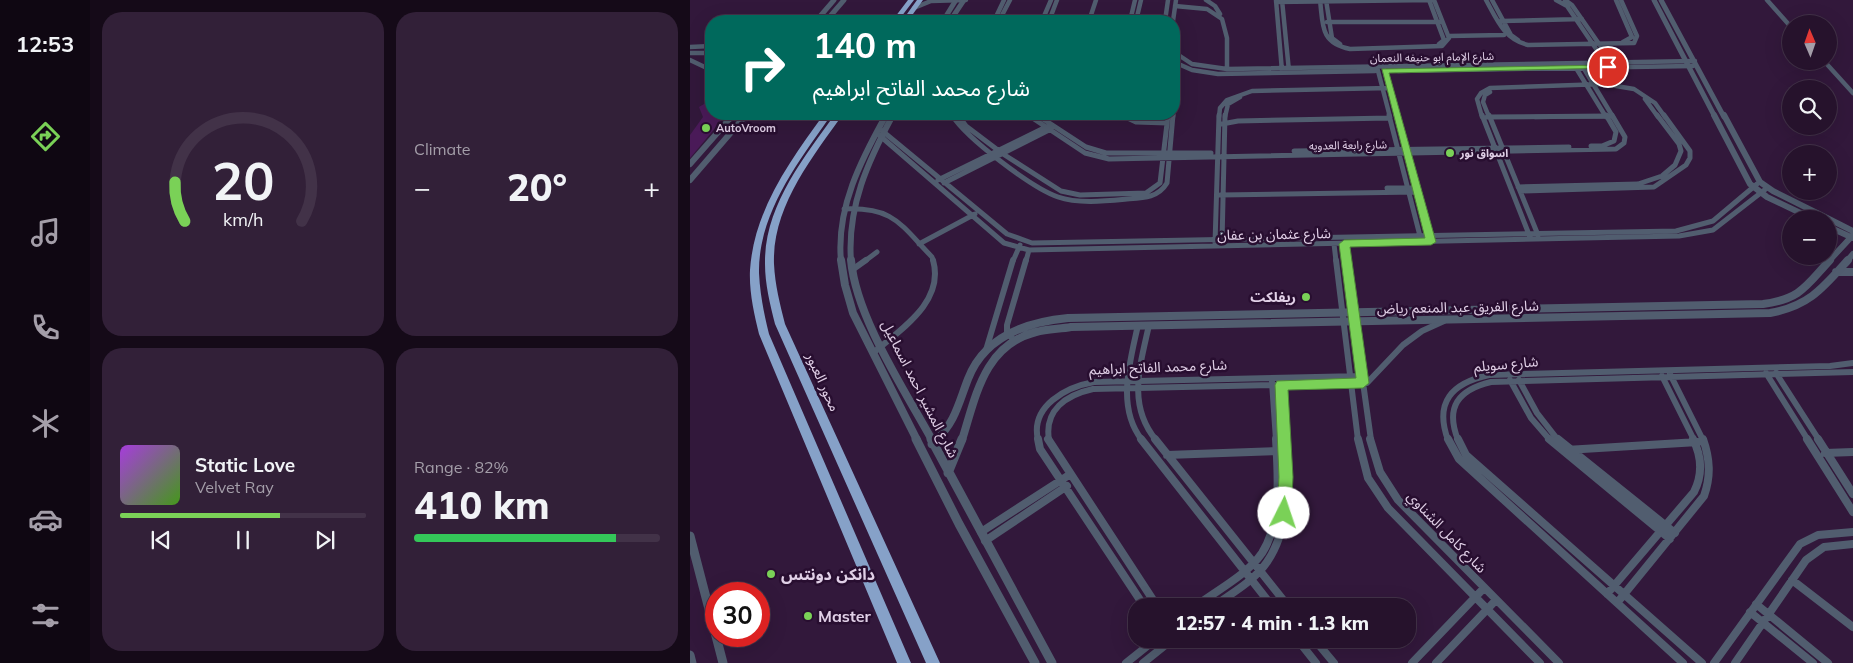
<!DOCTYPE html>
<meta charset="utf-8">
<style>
:root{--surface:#26122c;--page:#322038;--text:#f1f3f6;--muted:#a49ea9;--line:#423248;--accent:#7ad157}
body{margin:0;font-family:Mulish,"Noto Sans Arabic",sans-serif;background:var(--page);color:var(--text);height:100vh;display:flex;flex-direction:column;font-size:19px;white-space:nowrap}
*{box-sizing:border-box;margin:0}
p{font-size:16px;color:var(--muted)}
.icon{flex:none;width:28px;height:28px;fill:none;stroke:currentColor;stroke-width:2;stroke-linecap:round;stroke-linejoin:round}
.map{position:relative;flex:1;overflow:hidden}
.side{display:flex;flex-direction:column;gap:12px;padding:12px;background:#150a18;width:600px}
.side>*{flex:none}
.top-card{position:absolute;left:15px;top:15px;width:475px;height:105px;border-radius:20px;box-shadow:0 5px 20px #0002,0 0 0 1px var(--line);background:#00695c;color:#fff;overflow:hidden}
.needle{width:32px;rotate:358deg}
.fabs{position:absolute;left:1092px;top:15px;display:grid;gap:10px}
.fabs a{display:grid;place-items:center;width:55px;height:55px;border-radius:50%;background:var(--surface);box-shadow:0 5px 20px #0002,0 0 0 1px var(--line);font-size:25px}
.speed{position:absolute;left:15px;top:582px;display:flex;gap:10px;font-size:25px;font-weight:700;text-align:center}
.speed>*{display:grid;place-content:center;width:65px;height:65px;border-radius:50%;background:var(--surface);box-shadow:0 5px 20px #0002,0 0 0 1px var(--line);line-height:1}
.speed .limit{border:8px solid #d22;background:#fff;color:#111}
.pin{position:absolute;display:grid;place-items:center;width:42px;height:42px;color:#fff;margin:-21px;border:2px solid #fff;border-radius:50%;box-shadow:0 1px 5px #0007}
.me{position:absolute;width:55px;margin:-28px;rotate:4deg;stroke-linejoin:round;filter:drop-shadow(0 0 4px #0008)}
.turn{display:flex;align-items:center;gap:18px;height:105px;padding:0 25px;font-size:22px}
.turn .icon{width:65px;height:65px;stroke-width:2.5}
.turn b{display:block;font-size:35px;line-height:42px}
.big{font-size:38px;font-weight:800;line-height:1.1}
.side .widget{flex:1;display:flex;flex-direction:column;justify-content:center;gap:8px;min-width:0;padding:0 18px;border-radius:20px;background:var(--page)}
.side .dial{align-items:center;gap:0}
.dial svg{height:130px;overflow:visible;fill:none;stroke:var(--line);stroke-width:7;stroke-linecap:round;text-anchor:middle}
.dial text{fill:var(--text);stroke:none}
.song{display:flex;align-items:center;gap:15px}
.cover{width:60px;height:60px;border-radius:8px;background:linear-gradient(135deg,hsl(280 70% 55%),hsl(100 70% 35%))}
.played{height:5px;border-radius:2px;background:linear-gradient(90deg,var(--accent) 65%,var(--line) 65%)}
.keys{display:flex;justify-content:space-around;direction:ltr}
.heat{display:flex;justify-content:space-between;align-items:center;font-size:28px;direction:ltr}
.charge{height:8px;border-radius:4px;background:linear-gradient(90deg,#34c759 82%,var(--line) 0)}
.side .tiles{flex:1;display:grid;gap:12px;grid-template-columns:repeat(2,1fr)}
.trip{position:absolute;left:438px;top:598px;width:288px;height:50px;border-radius:20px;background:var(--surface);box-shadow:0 5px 20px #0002,0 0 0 1px var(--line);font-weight:800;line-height:50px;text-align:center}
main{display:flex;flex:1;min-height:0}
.menu{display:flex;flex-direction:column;width:90px;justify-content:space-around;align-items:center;background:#0f0712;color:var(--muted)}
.menu .icon{width:35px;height:35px}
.menu .current{color:var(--accent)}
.menu b{font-size:22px;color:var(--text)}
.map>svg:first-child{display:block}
.green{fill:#4a1a58}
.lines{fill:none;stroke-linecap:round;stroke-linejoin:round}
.minor-far3{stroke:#515d6f;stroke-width:4.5}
.minor-far2{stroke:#515d6f;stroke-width:5}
.minor-far1{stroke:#515d6f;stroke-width:6}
.minor{stroke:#515d6f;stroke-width:8}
.tertiary-far3{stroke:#515d6f;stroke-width:5}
.tertiary-far2{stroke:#515d6f;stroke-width:6}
.tertiary-far1{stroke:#515d6f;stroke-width:8}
.tertiary{stroke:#515d6f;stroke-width:9}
.trunk{fill:#86a1c8;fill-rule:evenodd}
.route{fill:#7ad157;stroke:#4f8839}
.poi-dot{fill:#7ad157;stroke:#280e30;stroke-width:2}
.labels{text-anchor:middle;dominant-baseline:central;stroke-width:5;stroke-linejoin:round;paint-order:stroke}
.far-street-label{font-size:11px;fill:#e1d0e7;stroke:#280e30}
.far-poi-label{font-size:11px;font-weight:bold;fill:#e1d0e7;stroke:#280e30;text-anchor:start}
.street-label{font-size:14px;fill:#e1d0e7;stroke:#280e30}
.poi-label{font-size:14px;font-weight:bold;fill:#e1d0e7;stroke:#280e30;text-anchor:end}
.near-poi-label{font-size:16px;font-weight:bold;fill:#e1d0e7;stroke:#280e30;text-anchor:start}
</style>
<main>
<nav class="menu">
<b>12:53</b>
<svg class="icon current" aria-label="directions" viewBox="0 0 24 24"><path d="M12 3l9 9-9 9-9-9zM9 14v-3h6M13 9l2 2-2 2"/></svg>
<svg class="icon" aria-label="music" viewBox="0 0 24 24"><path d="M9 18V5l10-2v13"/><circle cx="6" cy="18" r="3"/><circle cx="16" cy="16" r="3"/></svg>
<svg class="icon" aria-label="phone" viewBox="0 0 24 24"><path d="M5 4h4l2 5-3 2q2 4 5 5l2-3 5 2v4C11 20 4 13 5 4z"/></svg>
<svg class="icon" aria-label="climate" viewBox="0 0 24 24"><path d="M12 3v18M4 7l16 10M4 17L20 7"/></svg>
<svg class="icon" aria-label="car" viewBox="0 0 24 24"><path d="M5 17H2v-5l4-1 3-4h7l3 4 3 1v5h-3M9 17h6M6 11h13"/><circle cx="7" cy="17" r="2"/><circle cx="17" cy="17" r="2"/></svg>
<svg class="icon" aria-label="filters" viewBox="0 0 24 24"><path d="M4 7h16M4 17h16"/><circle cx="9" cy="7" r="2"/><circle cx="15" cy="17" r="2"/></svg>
</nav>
<section class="side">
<div class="tiles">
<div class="widget dial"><svg viewBox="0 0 100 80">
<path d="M14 69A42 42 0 1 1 86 69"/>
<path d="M14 69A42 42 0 0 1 8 45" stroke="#7ad157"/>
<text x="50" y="56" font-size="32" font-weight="700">20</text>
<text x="50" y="72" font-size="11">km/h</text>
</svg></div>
<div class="widget"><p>Climate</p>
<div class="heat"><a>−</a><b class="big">20°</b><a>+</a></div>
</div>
<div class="widget">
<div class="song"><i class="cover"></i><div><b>Static Love</b><p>Velvet Ray</p></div></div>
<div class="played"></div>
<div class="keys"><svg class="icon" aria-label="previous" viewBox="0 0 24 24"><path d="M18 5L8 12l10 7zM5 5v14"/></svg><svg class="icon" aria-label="pause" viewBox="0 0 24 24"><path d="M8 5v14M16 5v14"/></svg><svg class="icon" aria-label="next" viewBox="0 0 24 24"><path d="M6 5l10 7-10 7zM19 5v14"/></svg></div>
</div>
<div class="widget"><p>Range · 82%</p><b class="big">410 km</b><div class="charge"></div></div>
</div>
</section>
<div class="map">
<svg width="1163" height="663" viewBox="0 0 1163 663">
<rect width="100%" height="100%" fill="#32183b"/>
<path class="green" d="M21,100V114H33L31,121L0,158V135L13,117L9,107Z"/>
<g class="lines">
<path class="minor-far3" d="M516,0L525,6L530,14
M586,0L592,71
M592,0L599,71
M630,0C633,25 630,43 660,49L752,46L759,38L744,0
M636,0L642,38L650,44
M739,0L754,40L749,44
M796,0C807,20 814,39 838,45L944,43L947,36L931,0
M802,0L821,35L828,40
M866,0L877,6L917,65
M875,0L882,5L923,64
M926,0L942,37L933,42
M1077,0L1101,27
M586,2L742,0
M485,6L517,9L532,19L537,38V69
M224,8L241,1L276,0
M304,21L314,0
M309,21L320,0
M352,21L361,0
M359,21L367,0
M399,21L406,0
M440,21L445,0
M446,21L451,0
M475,21L478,0
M483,21L486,0
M811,21L892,19
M637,22H750
M759,36L814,35
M0,47L21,46
M484,52L502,64L537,69L1005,61
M0,53H21
M0,60L21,70
M1134,61L1163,93
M484,62L502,70L528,74L685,71
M693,66L707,117
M687,67L700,117
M893,67L923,117
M886,68L916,117
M708,71L1003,66
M955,99L968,117
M261,114L263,117
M267,114L269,117
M336,114L340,117
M345,114L349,117
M428,114L434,117
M478,117V114
M483,117L484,103
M529,117L530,108L537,100L562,91L699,88
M535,117L538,104L550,97
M792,117L787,99L791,93L800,88L914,84L944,89L965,103L975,117
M799,117L793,102L795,95L800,92
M845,117L919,116"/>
<path class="minor-far2" d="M262,115C276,138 342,188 368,197C388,204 416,201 437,199C453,198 468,198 477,183L483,115
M268,115L276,126L313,154L371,191L390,195L456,193L470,183L478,115
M338,115L395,153L419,159L926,149L934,143L935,137L922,115
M347,115L396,147L416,153H521
M431,115L446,122L477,123
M699,115L731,240
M706,115L740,238
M792,115L840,237
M799,115L848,235
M797,117L919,116
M532,124L548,121L700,118
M190,129L317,234L342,243L986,231L1023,221L1067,184
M189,135L314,243L339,250L989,236L1023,230L1077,188
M901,146H912L924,141L926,132L916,115
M604,151L879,147
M248,180L358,126
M254,183L361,129
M828,187L948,184L972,176L985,165L991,151L989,144L967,115
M697,188H726
M830,191L964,187L996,165L1000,158V151L974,115
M530,195L727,192
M154,209C204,207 210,224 242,257L243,261
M532,242L535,115
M525,243L529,115
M229,244L285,214
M644,244L646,261
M654,244L656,261
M175,261L187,252
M323,261L330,245
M336,261L339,250"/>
<path class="minor-far1" d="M646,260L668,440
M656,260L681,440
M162,270L176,260
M448,325C440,362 426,407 452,440
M459,325C450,366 437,405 466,440
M324,340L317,333V325L336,260
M296,350L323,260
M183,353C211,329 255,302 243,260
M1076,373L1118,440
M1086,373L1129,440
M980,374L1013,440
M972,376L1004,440
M820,380L841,418L860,440
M829,380L847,413L868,440
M591,381L595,440
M582,382L586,440
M348,440C340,406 376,387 404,382L672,376
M359,440C354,410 376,395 403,389L677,383L713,345L732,331L754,321
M758,440C744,402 762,383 799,375L1140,366L1163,363
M768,440C755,407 768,390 801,382L1163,372"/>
<path class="minor" d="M348,439L350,449L454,606
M358,439L467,606
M451,439L582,606
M465,439L598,606
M668,439L678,478L698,508L850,663
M680,439L690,472L708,500L869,663
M758,439L769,459L993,663
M768,439L776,455L1012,663
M859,439L980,539
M868,439L985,533
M1117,439L1163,512
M1128,439L1163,494
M876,450L1008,442
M1135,453L1163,452
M477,455L586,451
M291,532L379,475
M295,541L377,486
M1102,580L1163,627
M917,594L1004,492C1013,474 1012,457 1003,439
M927,603L1014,496C1021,476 1020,459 1013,439
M1066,604L1138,663
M506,606C527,590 557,575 572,553C592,522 588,474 586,439
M524,606C542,593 564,581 577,562C601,527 598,479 595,439
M1060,612L1123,663
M607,639L626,663
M624,639L644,663
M436,663L466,639
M453,663L483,639
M722,663L794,588
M746,663L806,600
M1024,663L1110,544L1128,535L1163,532
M1045,663L1116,560L1134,547L1163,544"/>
<path class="tertiary-far3" d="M964,0L1025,117
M971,0L1034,117
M126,21L144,0
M136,21L154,0
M253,21L266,0
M260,21L274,0
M42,117L44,114
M55,117L57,114
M196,117L197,114
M203,117L204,114"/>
<path class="tertiary-far2" d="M1024,115L1060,184L1077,197L1123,219
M1034,115L1070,182L1083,191L1139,219
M0,164L43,115
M0,180L56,115
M1139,219L1163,231
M1139,227L1163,238
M151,261C146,208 171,160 196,115
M161,261C157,207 178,161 203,115
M1139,261L1163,235
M1157,261L1163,254"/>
<path class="tertiary-far1" d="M151,260L155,285L163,313L227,440
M161,260C166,317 214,389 242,440
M1146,272H1163
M246,440C265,423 269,402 278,379C294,337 336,322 378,318L1073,304C1111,299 1116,286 1140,260
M272,440C286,396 294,345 346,332C357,329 370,329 381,327L1080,313C1119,306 1133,288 1158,260"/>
<path class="tertiary" d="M226,439L269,524L345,663
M241,439L362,663
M242,444L247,439
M258,473L272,439
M0,536L33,663
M0,655L2,663"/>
<path class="trunk" d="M218,0H224L208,21H202Z
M227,0H233L218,21H212Z
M134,114H142C109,161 68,213 69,273C70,294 74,314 79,334L221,663H207L69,334C64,313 59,292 60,270C64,210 100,161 134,114Z
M145,114H153C122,158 82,207 84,264C85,285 90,304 95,324L250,663H236L85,324C80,304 75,284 75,264C74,206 114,158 145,114Z"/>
</g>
<path class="route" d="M918,65H921V68L699,73L746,242L741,245L660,247L679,383L673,388L598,390L603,477L601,513L599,518L594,520L589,518L587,513L589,477L585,385L587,381L666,378L649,244L654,240L735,238L692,69Z"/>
<g class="poi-dot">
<circle cx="16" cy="128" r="5"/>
<circle cx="760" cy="153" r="5"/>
<circle cx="616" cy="297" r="5"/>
<circle cx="81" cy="574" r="5"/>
<circle cx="118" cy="616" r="5"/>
</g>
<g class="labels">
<g class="far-street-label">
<text transform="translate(742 57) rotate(-1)">شارع الإمام ابو حنيفه النعمان</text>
<text transform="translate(658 145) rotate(-1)">شارع رابعة العدويه</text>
</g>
<g class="far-poi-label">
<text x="26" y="128">AutoVroom</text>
<text x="770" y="153">اسواق نور</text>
</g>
<g class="street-label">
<text transform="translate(584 234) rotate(-1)">شارع عثمان بن عفان</text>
<text transform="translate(768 307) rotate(-1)">شارع الفريق عبد المنعم رياض</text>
<text transform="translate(816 364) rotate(-5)">شارع سويلم</text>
<text transform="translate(468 367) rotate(-2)">شارع محمد الفاتح ابراهيم</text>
<text transform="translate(133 382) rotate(66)">محور العبور</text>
<text transform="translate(230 389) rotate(63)">شارع المشير احمد اسماعيل</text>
<text transform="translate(757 532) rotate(46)">شارع كامل الشناوي</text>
</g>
<g class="poi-label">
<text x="606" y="297">ريفلكت</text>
</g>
<g class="near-poi-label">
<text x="91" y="574">دانكن دونتس</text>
<text x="128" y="616">Master</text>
</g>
</g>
</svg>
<div class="fabs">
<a><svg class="needle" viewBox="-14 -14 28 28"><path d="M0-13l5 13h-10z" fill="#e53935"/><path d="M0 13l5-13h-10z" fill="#a49ea9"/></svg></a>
<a><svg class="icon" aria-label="search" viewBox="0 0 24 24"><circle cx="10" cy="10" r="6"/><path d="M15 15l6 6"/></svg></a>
<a>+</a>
<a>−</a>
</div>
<div class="speed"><div class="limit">30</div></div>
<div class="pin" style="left:918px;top:67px;background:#d93025"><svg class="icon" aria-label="arrive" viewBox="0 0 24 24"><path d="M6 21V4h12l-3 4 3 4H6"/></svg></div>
<svg class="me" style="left:594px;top:513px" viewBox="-20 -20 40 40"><circle r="19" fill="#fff"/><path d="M0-13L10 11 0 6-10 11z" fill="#7ad157"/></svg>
<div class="trip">12:57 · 4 min · 1.3 km</div>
<div class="top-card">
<div class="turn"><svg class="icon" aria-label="right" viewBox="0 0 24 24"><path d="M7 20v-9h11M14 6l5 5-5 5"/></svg><div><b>140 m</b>شارع محمد الفاتح ابراهيم</div></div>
</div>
</div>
</main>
